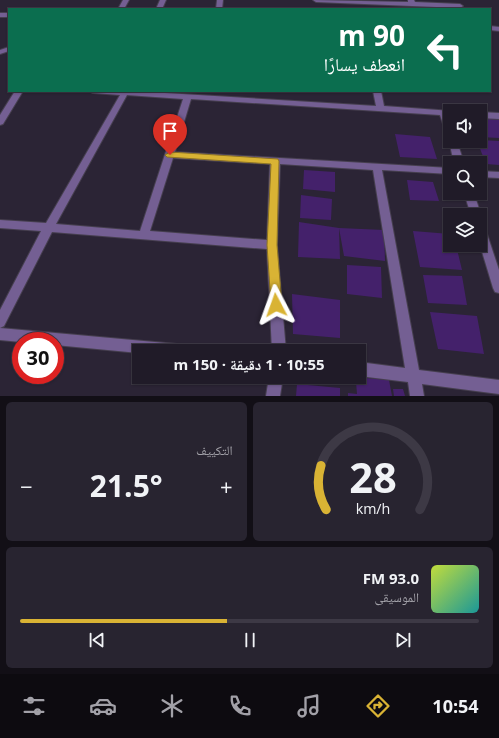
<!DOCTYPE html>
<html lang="ar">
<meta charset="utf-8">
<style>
:root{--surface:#201b28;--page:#282430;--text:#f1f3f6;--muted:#a2a1a8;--line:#3d3945;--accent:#d9b334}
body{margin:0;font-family:"Open Sans","Noto Naskh Arabic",sans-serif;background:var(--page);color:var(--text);direction:rtl;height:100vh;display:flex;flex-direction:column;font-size:15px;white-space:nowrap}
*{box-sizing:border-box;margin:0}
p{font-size:13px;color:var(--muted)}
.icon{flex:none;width:22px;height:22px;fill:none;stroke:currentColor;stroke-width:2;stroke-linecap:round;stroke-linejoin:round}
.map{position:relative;height:396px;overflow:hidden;direction:ltr}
.drawer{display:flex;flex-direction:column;gap:6px;padding:6px;background:#120f16;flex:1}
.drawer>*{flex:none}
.top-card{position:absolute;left:8px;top:8px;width:483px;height:84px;border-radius:0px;box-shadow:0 1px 3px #0004,0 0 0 1px var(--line);direction:rtl;background:#0b6e4f;color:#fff;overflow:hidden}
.controls{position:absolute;left:443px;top:104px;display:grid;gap:8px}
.controls a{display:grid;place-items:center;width:44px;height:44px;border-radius:0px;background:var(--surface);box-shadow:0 1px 3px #0004,0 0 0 1px var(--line);font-size:20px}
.speed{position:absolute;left:12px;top:332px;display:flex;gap:8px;font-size:20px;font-weight:700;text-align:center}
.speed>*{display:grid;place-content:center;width:52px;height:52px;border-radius:50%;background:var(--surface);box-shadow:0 1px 3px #0004,0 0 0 1px var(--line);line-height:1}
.speed .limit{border:6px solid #d22;background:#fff;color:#111}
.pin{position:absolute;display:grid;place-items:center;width:34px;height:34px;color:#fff;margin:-41px -17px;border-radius:50% 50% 50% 0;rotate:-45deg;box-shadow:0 0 4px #0007}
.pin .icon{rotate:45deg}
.me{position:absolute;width:44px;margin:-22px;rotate:356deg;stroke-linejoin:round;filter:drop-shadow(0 0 3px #0008)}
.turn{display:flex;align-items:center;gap:14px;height:84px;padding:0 20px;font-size:18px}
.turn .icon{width:52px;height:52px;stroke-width:2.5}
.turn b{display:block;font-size:28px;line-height:34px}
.big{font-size:30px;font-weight:700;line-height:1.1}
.drawer .tile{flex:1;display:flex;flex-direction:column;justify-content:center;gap:6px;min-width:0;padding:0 14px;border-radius:6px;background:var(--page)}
.drawer .dial{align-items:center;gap:0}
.dial svg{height:104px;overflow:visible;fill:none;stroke:var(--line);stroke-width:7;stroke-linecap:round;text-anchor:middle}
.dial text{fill:var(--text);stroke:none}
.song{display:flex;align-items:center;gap:12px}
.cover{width:48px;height:48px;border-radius:6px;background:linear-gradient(135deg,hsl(70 70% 55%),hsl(180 70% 35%))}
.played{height:4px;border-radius:2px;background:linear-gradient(90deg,var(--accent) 45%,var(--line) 45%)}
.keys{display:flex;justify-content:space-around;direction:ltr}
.heat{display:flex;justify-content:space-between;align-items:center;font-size:22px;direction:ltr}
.drawer .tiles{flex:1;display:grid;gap:6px;grid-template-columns:1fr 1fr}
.tile:last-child{grid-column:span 2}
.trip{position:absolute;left:132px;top:344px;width:234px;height:40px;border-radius:0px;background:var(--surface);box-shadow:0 1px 3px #0004,0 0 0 1px var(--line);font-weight:700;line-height:40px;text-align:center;direction:rtl}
.tab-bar{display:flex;height:64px;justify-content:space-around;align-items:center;background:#0d0b10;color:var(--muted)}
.tab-bar .icon{width:28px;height:28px}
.tab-bar .on{color:var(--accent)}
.tab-bar b{font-size:18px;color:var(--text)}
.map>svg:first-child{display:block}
.building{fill:#44216b}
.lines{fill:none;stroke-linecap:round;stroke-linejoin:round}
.minor-casing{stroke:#463f4f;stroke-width:2}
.minor{fill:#745f93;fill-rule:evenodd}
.route{fill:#d9b334;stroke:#8d7422}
</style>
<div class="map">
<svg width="499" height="396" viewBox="0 0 499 396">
<rect width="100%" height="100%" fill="#2b2435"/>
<path class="building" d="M480,118L499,119V138L480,137Z
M395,134L430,137L437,159L400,157Z
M480,140L499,141V165L486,164L477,141Z
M304,170L335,172V192L303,189Z
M407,180L433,182L439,201L410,200Z
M301,195L332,199L331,220L300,218Z
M299,222L339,228L340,259L298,257Z
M339,228L384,230L385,261L344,256Z
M413,231L450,234V245H456L462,270L420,267Z
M347,265L381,267L382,298L347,294Z
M423,275L462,276L467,305L428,303Z
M292,294L340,300V338L293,334Z
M430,312L477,316L484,354L438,349Z
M366,378L389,380L392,396H348V393L357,394L356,382L366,383Z
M297,384L340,388V396H296Z
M393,389H403L405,396H394Z"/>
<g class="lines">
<defs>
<path id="minor" d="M123,0H129L124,9H118Z
M160,0H166L162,9H156Z
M217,0H223L222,9H216Z
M313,0L408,2V0H414L415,2L460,4L463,6L460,8L316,2Z
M0,13H9V17H0Z
M490,26L499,27V31L490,30Z
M9,47V51L0,54V50Z
M15,91H23L3,124L0,125V115Z
M89,91H132L376,106L373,91H381L384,106L452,111H450V136L446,133L440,115L191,99L175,152L450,168V174L382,170L419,370L499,380V394L422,384L424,396H410L408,382L359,376V362L405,368L373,170L280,164L277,245L286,351H272L267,249L52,232L4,326L0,328V310L41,231L0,228V220L46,223L120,95L93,93ZM127,95L183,99L140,231L56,224ZM173,158L270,164L267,240L150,231Z
M480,112L499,113V119L480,118Z
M450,139V141H457L464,163H454L449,141Z
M480,171L499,172V178L480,177Z
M464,193H474L481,215L480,217V215H471Z
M480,224L484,225L499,270V293L495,292L493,288L480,245Z
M0,328L188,345L193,346L195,351H139V353L55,345V341L21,342L0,340Z
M269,377H283L280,396H266Z"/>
</defs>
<use href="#minor" class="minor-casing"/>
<use href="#minor" class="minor"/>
</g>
<path class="route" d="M170,152L278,159L279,161L277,245L282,305L280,309L276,310L272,309L271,305L267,245L271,164L167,157L165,155Z"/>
</svg>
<div class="controls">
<a><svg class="icon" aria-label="sound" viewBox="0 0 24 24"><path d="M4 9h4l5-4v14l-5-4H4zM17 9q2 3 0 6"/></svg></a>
<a><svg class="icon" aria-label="search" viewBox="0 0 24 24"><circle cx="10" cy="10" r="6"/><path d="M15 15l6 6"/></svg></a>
<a><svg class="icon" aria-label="layers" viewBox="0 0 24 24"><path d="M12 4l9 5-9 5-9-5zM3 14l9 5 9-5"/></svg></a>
</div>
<div class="speed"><div class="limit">30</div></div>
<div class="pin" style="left:170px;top:155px;background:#d93025"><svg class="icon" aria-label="arrive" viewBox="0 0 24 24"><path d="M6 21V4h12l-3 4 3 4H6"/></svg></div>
<svg class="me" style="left:276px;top:305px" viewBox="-20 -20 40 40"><path d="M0-17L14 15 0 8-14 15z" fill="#d9b334" stroke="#fff" stroke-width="4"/></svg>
<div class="trip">10:55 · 1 دقيقة · 150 m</div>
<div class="top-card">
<div class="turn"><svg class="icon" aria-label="left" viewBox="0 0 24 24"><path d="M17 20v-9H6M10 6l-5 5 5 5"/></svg><div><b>90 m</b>انعطف يسارًا</div></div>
</div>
</div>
<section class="drawer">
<div class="tiles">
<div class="tile dial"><svg viewBox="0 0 100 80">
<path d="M14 69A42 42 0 1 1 86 69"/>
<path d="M14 69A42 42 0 0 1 10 35" stroke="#d9b334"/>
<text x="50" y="56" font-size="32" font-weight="700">28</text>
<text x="50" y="72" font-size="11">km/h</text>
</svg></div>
<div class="tile"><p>التكييف</p>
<div class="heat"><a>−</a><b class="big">21.5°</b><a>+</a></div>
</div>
<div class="tile">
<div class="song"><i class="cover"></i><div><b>93.0 FM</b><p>الموسيقى</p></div></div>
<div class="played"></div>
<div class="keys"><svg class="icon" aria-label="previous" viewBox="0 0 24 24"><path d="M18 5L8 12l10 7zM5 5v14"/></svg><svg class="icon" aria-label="pause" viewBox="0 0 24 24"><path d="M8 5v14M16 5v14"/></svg><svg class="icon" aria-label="next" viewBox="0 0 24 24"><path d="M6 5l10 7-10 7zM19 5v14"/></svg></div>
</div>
</div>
</section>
<nav class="tab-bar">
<b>10:54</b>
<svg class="icon on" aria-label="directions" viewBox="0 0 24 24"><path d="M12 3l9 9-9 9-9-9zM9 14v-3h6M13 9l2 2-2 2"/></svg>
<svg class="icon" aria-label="music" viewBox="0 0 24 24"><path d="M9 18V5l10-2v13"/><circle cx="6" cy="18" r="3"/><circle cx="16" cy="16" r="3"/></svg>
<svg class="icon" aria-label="phone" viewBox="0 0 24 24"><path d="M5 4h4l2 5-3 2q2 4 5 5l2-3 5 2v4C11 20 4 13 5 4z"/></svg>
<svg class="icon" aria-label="climate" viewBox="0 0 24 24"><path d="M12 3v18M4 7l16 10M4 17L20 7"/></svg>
<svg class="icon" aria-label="car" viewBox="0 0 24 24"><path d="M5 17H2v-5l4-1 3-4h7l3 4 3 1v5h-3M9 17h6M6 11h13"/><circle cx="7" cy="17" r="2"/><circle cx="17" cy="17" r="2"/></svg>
<svg class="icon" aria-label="filters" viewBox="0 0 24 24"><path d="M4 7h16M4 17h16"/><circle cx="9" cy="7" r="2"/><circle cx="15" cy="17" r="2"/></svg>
</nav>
